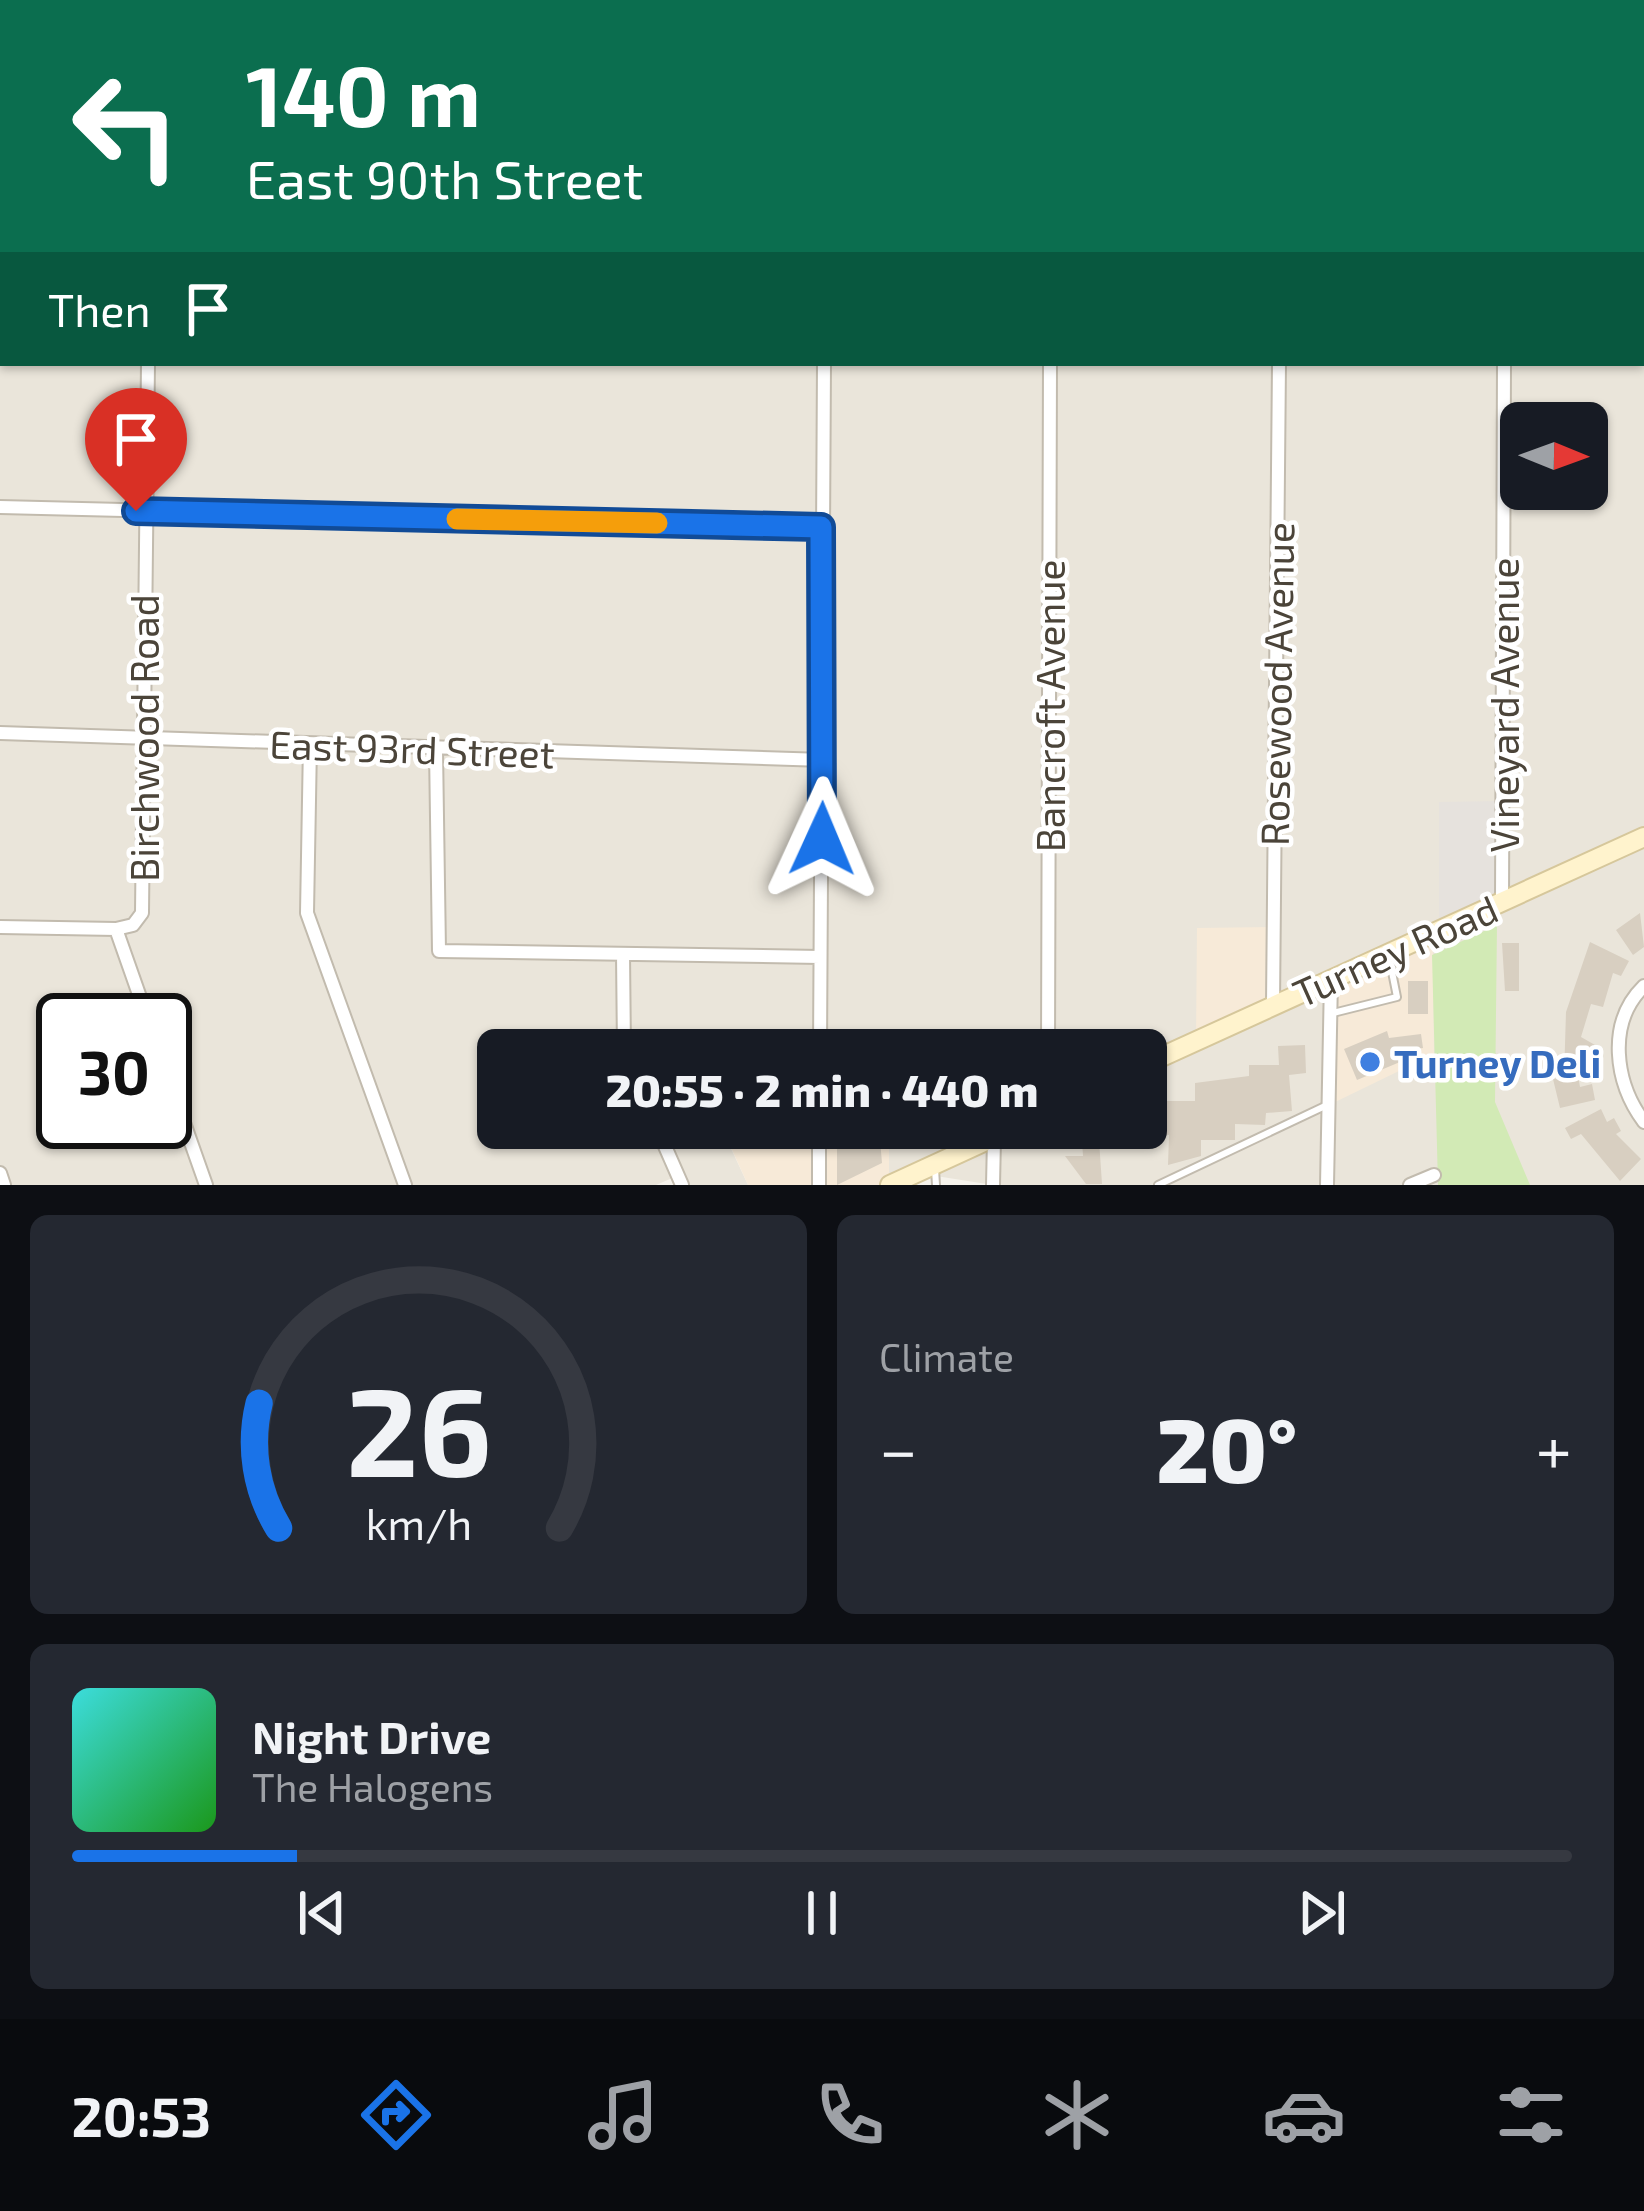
<!DOCTYPE html>
<meta charset="utf-8">
<style>
:root{--surface:#171b24;--page:#242831;--text:#f1f3f6;--muted:#9ea1a6;--line:#363941;--accent:#1a73e8}
body{margin:0;font-family:"Exo 2",sans-serif;background:var(--page);color:var(--text);height:100vh;display:flex;flex-direction:column;font-size:45px;white-space:nowrap}
*{box-sizing:border-box;margin:0}
p{font-size:39px;color:var(--muted)}
.icon{flex:none;width:66px;height:66px;fill:none;stroke:currentColor;stroke-width:2;stroke-linecap:round;stroke-linejoin:round}
.map{position:relative;height:1185px;overflow:hidden}
.panel{display:flex;flex-direction:column;gap:30px;padding:30px;background:#0d0f14;flex:1}
.panel>*{flex:none}
.hud{position:absolute;left:0px;top:0px;width:1644px;height:366px;box-shadow:0 3px 9px #0004;background:#0b6e4f;color:#fff;overflow:hidden}
.needle{width:78px;rotate:91deg}
.controls{position:absolute;left:1500px;top:402px;display:grid;gap:24px}
.controls a{display:grid;place-items:center;width:108px;height:108px;border-radius:18px;background:var(--surface);box-shadow:0 3px 9px #0004;font-size:60px}
.speed{position:absolute;left:36px;top:993px;display:flex;gap:24px;font-size:60px;font-weight:700;text-align:center}
.speed>*{display:grid;place-content:center;width:156px;height:156px;border-radius:50%;background:var(--surface);box-shadow:0 3px 9px #0004;line-height:1}
.speed .limit{border:6px solid #111;border-radius:18px;background:#fff;color:#111}
.pin{position:absolute;display:grid;place-items:center;width:102px;height:102px;color:#fff;margin:-123px -51px;border-radius:50% 50% 50% 0;rotate:-45deg;box-shadow:0 0 12px #0007}
.pin .icon{rotate:45deg}
.me{position:absolute;width:132px;margin:-66px;rotate:1deg;stroke-linejoin:round;filter:drop-shadow(0 0 9px #0008)}
.turn{display:flex;align-items:center;gap:42px;height:252px;padding:0 48px;font-size:54px}
.turn .icon{width:156px;height:156px;stroke-width:2.5}
.turn b{display:block;font-size:84px;line-height:102px}
.then{display:flex;align-items:center;height:114px;padding:0 48px;background:#0003;gap:24px;font-size:45px}
.big{font-size:90px;font-weight:800;line-height:1.1}
.panel .widget{flex:1;display:flex;flex-direction:column;justify-content:center;gap:18px;min-width:0;padding:0 42px;border-radius:18px;background:var(--page)}
.panel .dial{align-items:center;gap:0}
.dial svg{height:312px;overflow:visible;fill:none;stroke:var(--line);stroke-width:7;stroke-linecap:round;text-anchor:middle}
.dial text{fill:var(--text);stroke:none}
.song{display:flex;align-items:center;gap:36px}
.cover{width:144px;height:144px;border-radius:18px;background:linear-gradient(135deg,hsl(180 70% 55%),hsl(120 70% 35%))}
.played{height:12px;border-radius:6px;background:linear-gradient(90deg,var(--accent) 15%,var(--line) 15%)}
.keys{display:flex;justify-content:space-around;direction:ltr}
.heat{display:flex;justify-content:space-between;align-items:center;font-size:66px;direction:ltr}
.panel .tiles{flex:1;display:grid;gap:30px;grid-template-columns:1fr 1fr}
.widget:last-child{grid-column:span 2}
.trip{position:absolute;left:477px;top:1029px;width:690px;height:120px;border-radius:18px;background:var(--surface);box-shadow:0 3px 9px #0004;font-weight:800;line-height:120px;text-align:center}
.tabs{display:flex;height:192px;justify-content:space-around;align-items:center;background:#090b0e;color:var(--muted)}
.tabs .icon{width:84px;height:84px}
.tabs .active{color:var(--accent)}
.tabs b{font-size:54px;color:var(--text)}
.map>svg:first-child{display:block}
.residential{fill:#eae5da;fill-rule:evenodd}
.commercial{fill:#f7ead8}
.industrial{fill:#e6e2dd}
.green{fill:#d2eab5}
.building{fill:#d8cfc1}
.lines{fill:none;stroke-linecap:round;stroke-linejoin:round}
.lane-casing{stroke:#c2bbae;stroke-width:10}
.street-casing{stroke:#c2bbae;stroke-width:16}
.secondary-casing{stroke:#d6c79b;stroke-width:22}
.lane{stroke:#fff;stroke-width:6}
.street{stroke:#fff;stroke-width:12}
.secondary{stroke:#fff3cd;stroke-width:18}
.route-casing{stroke:#114b97;stroke-width:30}
.route{stroke:#1a73e8;stroke-width:21}
.slow{stroke:#f59e0b;stroke-width:21}
.shop-dot{fill:#3f7fe0;stroke:#fff;stroke-width:4.5}
.labels{text-anchor:middle;dominant-baseline:central;stroke-width:9;stroke-linejoin:round;paint-order:stroke}
.street-label{font-size:39px;fill:#4b4439;stroke:#fff}
.shop-label{font-size:39px;font-weight:bold;fill:#366cbe;stroke:#fff;text-anchor:start}
</style>
<div class="map">
<svg width="1644" height="1185" viewBox="0 0 1644 1185">
<rect width="100%" height="100%" fill="#f6f3ec"/>
<path class="residential" d="M0,0H1644V1185H993L917,1173L916,1185H889V1128H1146V1050H498V1128H819L752,1129L728,1142L748,1185H682L677,1176L656,1185H0ZM3,3H1641V363H3ZM1521,423H1587V489H1521ZM63,1020H165V1122H63Z"/>
<path class="commercial" d="M1273,927V1004L1196,1041L1197,928Z
M1433,934L1434,1054L1329,1105L1331,979Z
M889,1128V1185H748L728,1141L752,1129Z"/>
<path class="industrial" d="M1502,801V903L1439,931V802Z"/>
<path class="green" d="M1497,925L1495,1102L1530,1185H1438L1432,955Z"/>
<path class="building" d="M1640,913L1644,947L1633,955L1616,930Z
M1590,942L1629,961L1621,976L1613,973L1603,1007L1591,1004L1581,1037L1595,1045L1594,1061L1575,1060L1580,1087L1592,1084L1595,1100L1560,1108L1553,1079L1564,1077L1566,1012Z
M1502,943H1519V991H1505Z
M1408,981H1428V1014H1408Z
M1387,1031L1389,1038L1421,1034L1423,1048L1395,1052L1400,1062L1357,1080L1344,1049Z
M1305,1045L1306,1073L1289,1075L1292,1111L1266,1113L1265,1125L1235,1124V1140H1201V1156L1168,1165L1169,1135L1146,1132V1117H1158L1160,1101H1195V1083L1249,1076V1065H1279L1278,1046Z
M1601,1109L1607,1122L1614,1118L1621,1131L1616,1134L1641,1159L1620,1181L1581,1134L1571,1139L1565,1128Z
M837,1128H879L882,1163L837,1185Z
M1082,1140H1099L1102,1184H1086L1065,1156H1083Z"/>
<g class="lines">
<defs>
<path id="lane" d="M1333,1013L1397,997L1389,957
M935,1169L936,1185
M1158,1185L1325,1106"/>
<path id="street" d="M153,3V0
M824,3V0
M1051,3V0
M1281,3V0
M1505,3V0
M1641,70H1644
M0,91H3
M0,292H3
M0,507L822,527
M0,733L824,760
M310,744L307,913L405,1185
M436,750L439,951L820,957
M1502,903L1504,363
M0,927L116,929L133,925L142,913L148,363
M116,929L148,1020
M623,954L624,1050
M1644,986C1606,1023 1615,1083 1644,1122
M1273,1004L1279,363
M820,1050L824,363
M1048,1050L1050,363
M165,1069L206,1185
M657,1128L682,1185
M0,1173L4,1185
M819,1185V1128
M993,1185L994,1139
M1327,1185L1331,979
M1410,1185L1434,1175"/>
<path id="secondary" d="M1146,1064L1644,837
M890,1185L1014,1128"/>
</defs>
<use href="#lane" class="lane-casing"/>
<use href="#street" class="street-casing"/>
<use href="#secondary" class="secondary-casing"/>
<use href="#lane" class="lane"/>
<use href="#street" class="street"/>
<use href="#secondary" class="secondary"/>
</g>
<g class="lines">
<defs>
<path id="route" d="M136,511L821,527L822,839"/>
</defs>
<use href="#route" class="route-casing"/>
<use href="#route" class="route"/>
<path class="slow" d="M457,519L657,523"/>
</g>
<circle class="shop-dot" cx="1370" cy="1062" r="12"/>
<g class="labels">
<g class="street-label">
<text transform="translate(1276 684) rotate(-89)">Rosewood Avenue</text>
<text transform="translate(1503 705) rotate(-90)">Vineyard Avenue</text>
<text transform="translate(1049 706) rotate(-90)">Bancroft Avenue</text>
<text transform="translate(143 738) rotate(-90)">Birchwood Road</text>
<text transform="translate(412 748) rotate(2)">East 93rd Street</text>
<text transform="translate(1395 950) rotate(-24)">Turney Road</text>
</g>
<g class="shop-label">
<text x="1394" y="1062">Turney Deli</text>
</g>
</g>
</svg>
<div class="controls">
<a><svg class="needle" viewBox="-14 -14 28 28"><path d="M0-13l5 13h-10z" fill="#e53935"/><path d="M0 13l5-13h-10z" fill="#9ea1a6"/></svg></a>
</div>
<div class="speed"><div class="limit">30</div></div>
<div class="pin" style="left:136px;top:511px;background:#d93025"><svg class="icon" aria-label="arrive" viewBox="0 0 24 24"><path d="M6 21V4h12l-3 4 3 4H6"/></svg></div>
<svg class="me" style="left:822px;top:839px" viewBox="-20 -20 40 40"><path d="M0-17L14 15 0 8-14 15z" fill="#1a73e8" stroke="#fff" stroke-width="4"/></svg>
<div class="trip">20:55 · 2 min · 440 m</div>
<div class="hud">
<div class="turn"><svg class="icon" aria-label="left" viewBox="0 0 24 24"><path d="M17 20v-9H6M10 6l-5 5 5 5"/></svg><div><b>140 m</b>East 90th Street</div></div>
<div class="then">Then<svg class="icon" aria-label="arrive" viewBox="0 0 24 24"><path d="M6 21V4h12l-3 4 3 4H6"/></svg></div>
</div>
</div>
<section class="panel">
<div class="tiles">
<div class="widget dial"><svg viewBox="0 0 100 80">
<path d="M14 69A42 42 0 1 1 86 69"/>
<path d="M14 69A42 42 0 0 1 9 37" stroke="#1a73e8"/>
<text x="50" y="56" font-size="32" font-weight="700">26</text>
<text x="50" y="72" font-size="11">km/h</text>
</svg></div>
<div class="widget"><p>Climate</p>
<div class="heat"><a>−</a><b class="big">20°</b><a>+</a></div>
</div>
<div class="widget">
<div class="song"><i class="cover"></i><div><b>Night Drive</b><p>The Halogens</p></div></div>
<div class="played"></div>
<div class="keys"><svg class="icon" aria-label="previous" viewBox="0 0 24 24"><path d="M18 5L8 12l10 7zM5 5v14"/></svg><svg class="icon" aria-label="pause" viewBox="0 0 24 24"><path d="M8 5v14M16 5v14"/></svg><svg class="icon" aria-label="next" viewBox="0 0 24 24"><path d="M6 5l10 7-10 7zM19 5v14"/></svg></div>
</div>
</div>
</section>
<nav class="tabs">
<b>20:53</b>
<svg class="icon active" aria-label="directions" viewBox="0 0 24 24"><path d="M12 3l9 9-9 9-9-9zM9 14v-3h6M13 9l2 2-2 2"/></svg>
<svg class="icon" aria-label="music" viewBox="0 0 24 24"><path d="M9 18V5l10-2v13"/><circle cx="6" cy="18" r="3"/><circle cx="16" cy="16" r="3"/></svg>
<svg class="icon" aria-label="phone" viewBox="0 0 24 24"><path d="M5 4h4l2 5-3 2q2 4 5 5l2-3 5 2v4C11 20 4 13 5 4z"/></svg>
<svg class="icon" aria-label="climate" viewBox="0 0 24 24"><path d="M12 3v18M4 7l16 10M4 17L20 7"/></svg>
<svg class="icon" aria-label="car" viewBox="0 0 24 24"><path d="M5 17H2v-5l4-1 3-4h7l3 4 3 1v5h-3M9 17h6M6 11h13"/><circle cx="7" cy="17" r="2"/><circle cx="17" cy="17" r="2"/></svg>
<svg class="icon" aria-label="filters" viewBox="0 0 24 24"><path d="M4 7h16M4 17h16"/><circle cx="9" cy="7" r="2"/><circle cx="15" cy="17" r="2"/></svg>
</nav>
